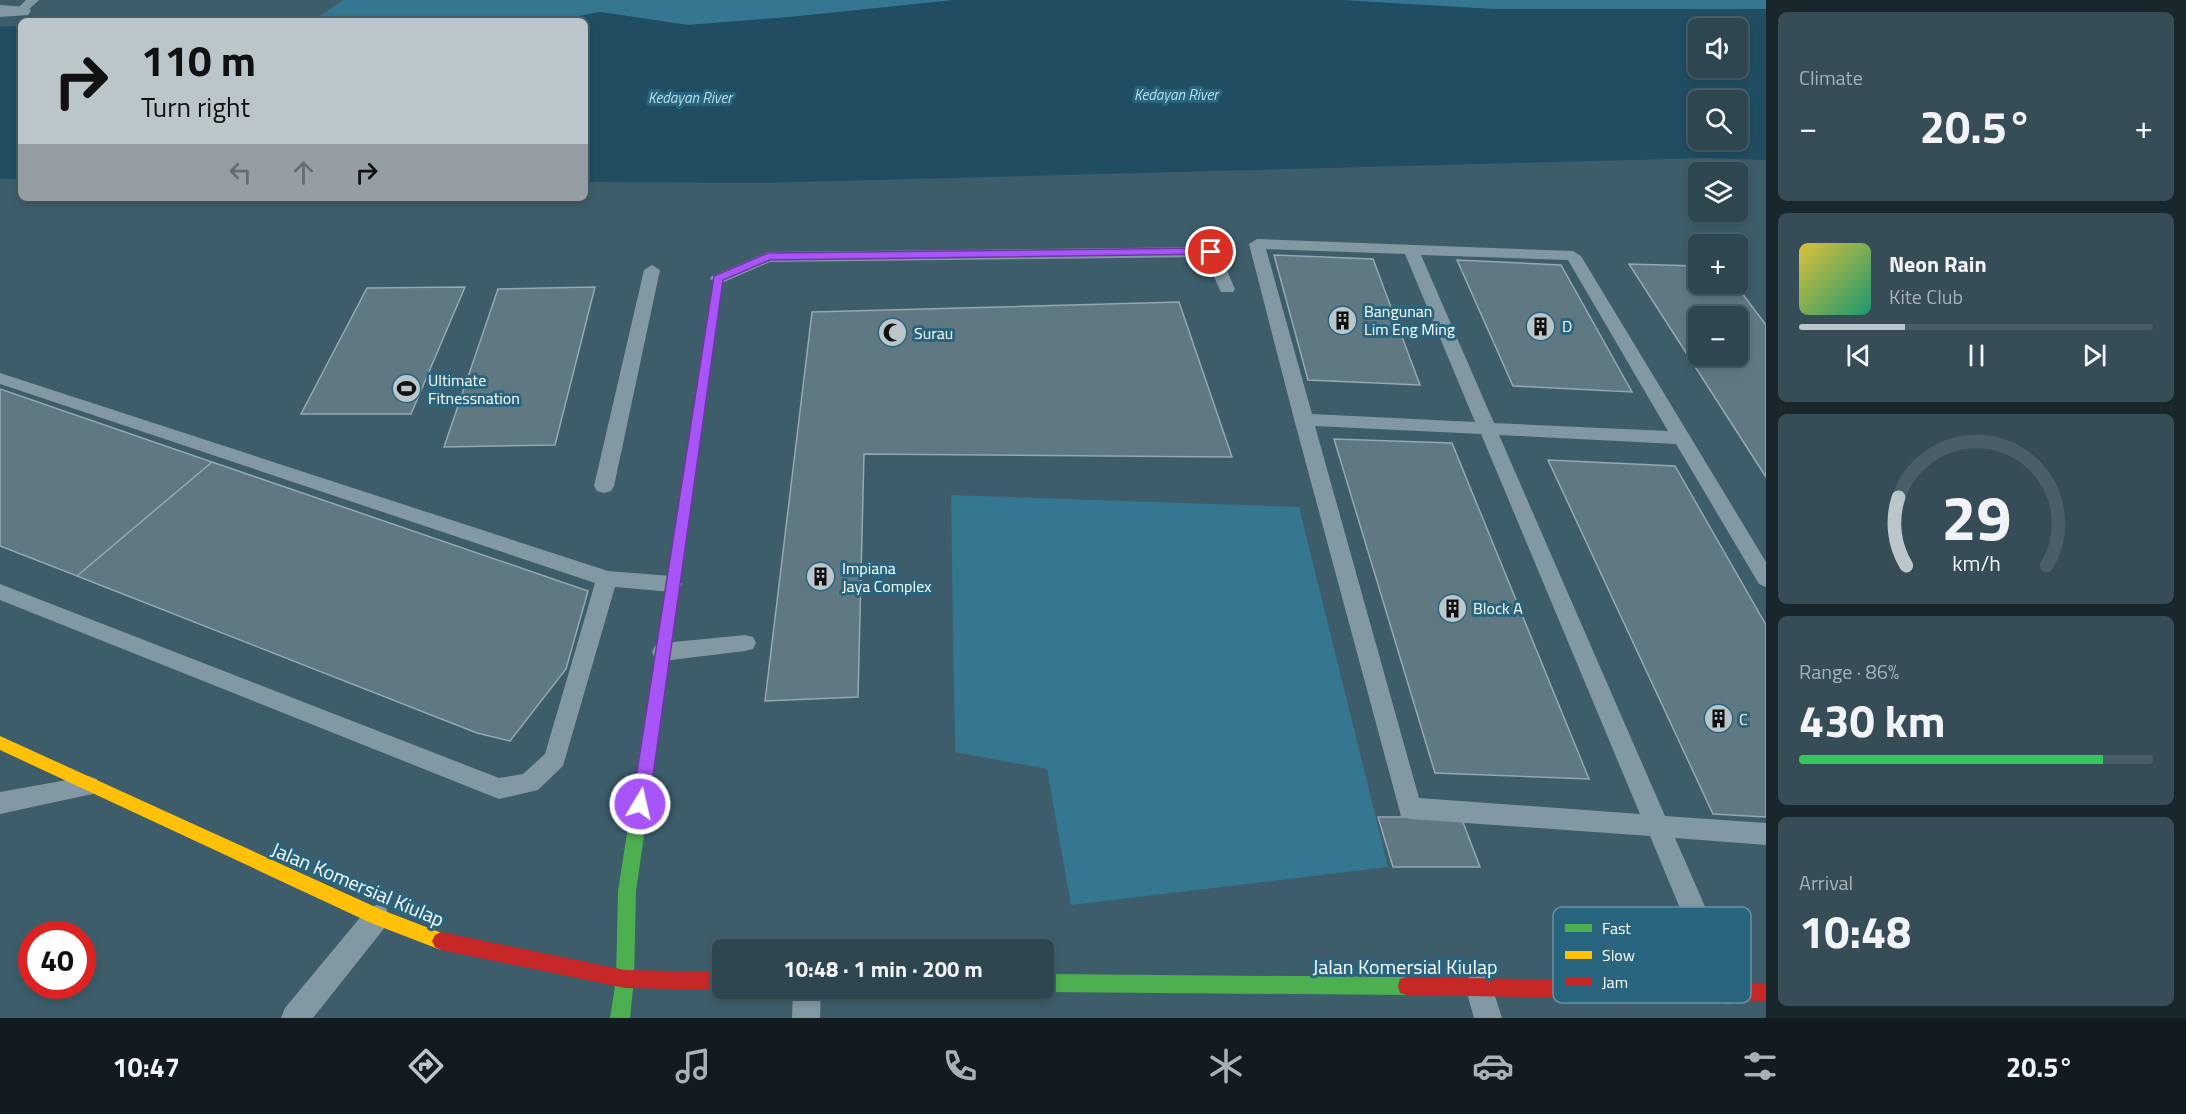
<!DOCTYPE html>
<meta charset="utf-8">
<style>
:root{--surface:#2e4650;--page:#364d57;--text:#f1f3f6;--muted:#a7b1b7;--line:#495e67;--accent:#bbc6cb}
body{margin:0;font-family:"Titillium Web",sans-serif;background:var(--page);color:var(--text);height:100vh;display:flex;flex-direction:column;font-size:22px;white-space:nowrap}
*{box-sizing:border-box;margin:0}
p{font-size:20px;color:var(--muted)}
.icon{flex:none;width:33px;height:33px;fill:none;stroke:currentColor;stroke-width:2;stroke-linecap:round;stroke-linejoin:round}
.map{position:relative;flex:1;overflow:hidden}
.details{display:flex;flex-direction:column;gap:12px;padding:12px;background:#19262c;width:420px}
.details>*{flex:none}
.banner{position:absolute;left:18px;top:18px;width:570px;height:183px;border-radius:9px;box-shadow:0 3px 9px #0003,0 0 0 2px var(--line);background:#bbc6cb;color:#111;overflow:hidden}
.controls{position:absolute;left:1688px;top:18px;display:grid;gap:12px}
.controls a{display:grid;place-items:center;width:60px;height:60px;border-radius:9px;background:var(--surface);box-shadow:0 3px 9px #0003,0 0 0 2px var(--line);font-size:30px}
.speed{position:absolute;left:18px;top:921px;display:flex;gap:12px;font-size:30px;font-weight:700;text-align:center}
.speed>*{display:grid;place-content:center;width:78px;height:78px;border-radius:50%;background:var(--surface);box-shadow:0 3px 9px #0003,0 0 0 2px var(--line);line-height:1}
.speed .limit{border:9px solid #d22;background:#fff;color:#111}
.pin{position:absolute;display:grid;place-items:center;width:51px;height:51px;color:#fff;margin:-26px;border:3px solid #fff;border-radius:50%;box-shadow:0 2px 6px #0007}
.me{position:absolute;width:66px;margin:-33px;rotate:9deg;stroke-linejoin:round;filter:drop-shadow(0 0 4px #0008)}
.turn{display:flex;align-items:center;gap:21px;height:126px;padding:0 24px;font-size:27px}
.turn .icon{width:78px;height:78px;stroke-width:2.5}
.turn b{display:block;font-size:42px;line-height:51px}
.lanes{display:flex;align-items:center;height:57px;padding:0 24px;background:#0003;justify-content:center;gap:30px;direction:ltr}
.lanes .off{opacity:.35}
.big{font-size:45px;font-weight:700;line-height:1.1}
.details .card{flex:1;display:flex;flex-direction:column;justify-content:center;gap:9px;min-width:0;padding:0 21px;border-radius:9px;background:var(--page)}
.details .dial{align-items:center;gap:0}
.dial svg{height:156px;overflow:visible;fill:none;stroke:var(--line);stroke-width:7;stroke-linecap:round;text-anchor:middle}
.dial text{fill:var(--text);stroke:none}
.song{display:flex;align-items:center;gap:18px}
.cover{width:72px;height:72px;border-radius:9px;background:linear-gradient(135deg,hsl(50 70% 55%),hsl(160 70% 35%))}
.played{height:6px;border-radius:3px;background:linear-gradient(90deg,var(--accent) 30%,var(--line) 30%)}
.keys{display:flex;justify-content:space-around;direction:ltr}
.heat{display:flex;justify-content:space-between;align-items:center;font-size:33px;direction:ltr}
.charge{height:9px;border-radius:4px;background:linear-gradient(90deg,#34c759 86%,var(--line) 0)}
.trip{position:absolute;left:712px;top:939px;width:342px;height:60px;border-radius:9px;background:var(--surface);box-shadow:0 3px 9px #0003,0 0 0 2px var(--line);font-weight:700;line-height:60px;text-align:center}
.tabs{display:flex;height:96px;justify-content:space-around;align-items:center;background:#121c20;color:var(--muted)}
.tabs .icon{width:42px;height:42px}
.tabs .selected{color:var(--accent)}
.tabs b{font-size:27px;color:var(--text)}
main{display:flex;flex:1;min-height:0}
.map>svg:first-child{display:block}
.green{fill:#357690}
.water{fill:#204d61;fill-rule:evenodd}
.building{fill:#5f7882;stroke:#96a8b0;stroke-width:1.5;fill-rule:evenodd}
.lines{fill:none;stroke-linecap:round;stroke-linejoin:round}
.lane{fill:#8298a2;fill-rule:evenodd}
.street{fill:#8298a2;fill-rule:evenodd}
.fast{fill:#4caf50;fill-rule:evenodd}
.slow{fill:#ffc107;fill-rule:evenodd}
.jam{fill:#c62828;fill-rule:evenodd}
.route{fill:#a855f7;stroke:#6d37a1;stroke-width:1.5}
.labels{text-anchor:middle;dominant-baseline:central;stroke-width:6;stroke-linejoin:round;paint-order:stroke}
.far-water-label{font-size:15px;font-style:italic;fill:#bbdfed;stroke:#29657f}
.poi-label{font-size:16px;fill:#fff;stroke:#29657f;text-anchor:start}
.near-street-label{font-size:20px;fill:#fff;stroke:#29657f}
.key{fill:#29657f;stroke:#6993a5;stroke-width:1.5}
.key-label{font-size:16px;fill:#fff}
</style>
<main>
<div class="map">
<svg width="1766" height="1018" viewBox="0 0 1766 1018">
<rect width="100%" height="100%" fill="#3d5d6b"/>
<path class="green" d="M343,0H955L790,17L688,25L600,12L553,21H313Z
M1340,0H1766V9H1492Z
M951,495L1299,507L1388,867L1071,905L1047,769L955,752Z"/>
<path class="water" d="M955,0H1340L1492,9H1766V160L1707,158L758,183L585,182V21H553L600,12L688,25L790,17ZM1698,28H1737V68H1698ZM1698,100H1737V140H1698Z
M21,26V179H0V27Z"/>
<path class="building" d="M1274,255L1373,259L1420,385L1308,380Z
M1457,260L1561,265L1632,392L1513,386Z
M1629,264L1698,266V284H1735L1766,325V477ZM1698,316H1737V356H1698Z
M465,287L411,414H301L367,288Z
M595,287L555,445L444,447L498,289Z
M1179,302L1232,457L864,454L858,697L765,701L812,312Z
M0,389L212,462L77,576L0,546Z
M1334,439L1452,443L1589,779L1435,773Z
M1548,460L1675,466L1766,625V817L1713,814Z
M212,462L588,591L566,669L510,741L477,733L77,576Z
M1378,817H1461L1480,867H1393Z"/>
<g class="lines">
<path class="lane" d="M26,0H39L25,13H17V9Z
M1257,239L1573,251L1581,256L1766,562V587L1759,584L1676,444L1499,435L1665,816L1766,823V845L1675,838L1742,991L1738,1000L1728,1004L1718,1000L1650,836L1410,819L1401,816L1294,419L1249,244ZM1266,249L1405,254L1475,422L1312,414ZM1421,255L1568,260L1668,431L1494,423ZM1315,426L1481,434L1640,814L1419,798Z
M1211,247L1219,252L1235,289L1233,292H1221L1205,257L770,262L724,282L718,284L710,279L712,276L768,252Z
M652,265L660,270L614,486L611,491L604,493L597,491L594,486L644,270Z
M0,373L608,571L672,576L679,579L682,584L679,589L672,592L615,587L563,766L538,790L499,799L0,600V584L499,778L523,774L545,754L595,583L0,384Z
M745,635L753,637L756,643L753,649L745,651L663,661L655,658L652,652L655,646L663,643Z
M89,776L97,779L101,786L97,793L0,814V792Z
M377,905L386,908L390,917L386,926L313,1018H281L285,1008L368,908Z
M1479,973L1489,977L1502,1018H1474L1465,986L1469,977Z
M793,988H821L820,1018H792Z"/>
<path class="street" d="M0,5L28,7L31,11L28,15L0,17Z"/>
<path class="fast" d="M657,686L662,688L665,692L636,891L634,979L630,1018H610L616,979L618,891L649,692L652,688Z
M1044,974L1407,977L1414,979L1416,986L1414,993L1407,995L1044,992L1037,988H1044Z"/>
<path class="slow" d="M0,736L382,910L447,935L450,941L447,947L441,950L371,923L0,750Z"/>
<path class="jam" d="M718,276L723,279L665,692L662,696L657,698L652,696L649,692L713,279Z
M441,932L625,970L723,972V988H727L723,990L625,988L441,950L435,947L432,941L435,935Z
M1407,977L1766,983V1001L1407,995L1400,993L1398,986L1400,979Z"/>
</g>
<path class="route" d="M1211,248L1216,252L1215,254L770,260L723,280L649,804L646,809L640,811L634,809L632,804L714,276L768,253Z"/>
<defs>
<symbol id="building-disc" viewBox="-11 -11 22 22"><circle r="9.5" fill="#bbc6cb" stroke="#29657f"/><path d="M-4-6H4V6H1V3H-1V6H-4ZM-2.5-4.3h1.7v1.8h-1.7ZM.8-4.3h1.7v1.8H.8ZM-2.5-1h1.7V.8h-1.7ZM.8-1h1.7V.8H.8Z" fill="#111"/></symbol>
<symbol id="mosque-disc" viewBox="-11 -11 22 22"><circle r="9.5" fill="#bbc6cb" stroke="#29657f"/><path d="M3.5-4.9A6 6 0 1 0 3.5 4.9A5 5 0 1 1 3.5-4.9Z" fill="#111"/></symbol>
<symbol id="stadium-disc" viewBox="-11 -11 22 22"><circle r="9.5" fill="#bbc6cb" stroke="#29657f"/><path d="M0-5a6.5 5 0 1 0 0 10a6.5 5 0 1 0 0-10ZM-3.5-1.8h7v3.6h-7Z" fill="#111"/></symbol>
</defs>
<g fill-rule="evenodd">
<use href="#building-disc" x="1326" y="304" width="33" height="33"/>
<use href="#building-disc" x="1524" y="310" width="33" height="33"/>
<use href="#mosque-disc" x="876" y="316" width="33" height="33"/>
<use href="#stadium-disc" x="390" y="372" width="33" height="33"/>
<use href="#building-disc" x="804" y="560" width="33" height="33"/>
<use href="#building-disc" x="1436" y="592" width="33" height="33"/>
<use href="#building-disc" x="1702" y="702" width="33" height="33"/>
</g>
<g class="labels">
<g class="far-water-label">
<text x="1176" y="94">Kedayan River</text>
<text x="690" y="97">Kedayan River</text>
</g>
<g class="poi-label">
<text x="1364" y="311">Bangunan<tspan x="1364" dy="18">Lim Eng Ming</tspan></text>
<text x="1562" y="326">D</text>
<text x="914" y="333">Surau</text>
<text x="428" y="380">Ultimate<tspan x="428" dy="18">Fitnessnation</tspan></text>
<text x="842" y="568">Impiana<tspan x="842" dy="18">Jaya Complex</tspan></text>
<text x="1473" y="608">Block A</text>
<text x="1739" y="719">C</text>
</g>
<g class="near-street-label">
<text transform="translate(358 884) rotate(23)">Jalan Komersial Kiulap</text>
<text x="1405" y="966">Jalan Komersial Kiulap</text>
</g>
</g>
<rect x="1553" y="907" width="198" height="96" rx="9" class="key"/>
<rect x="1565" y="924" width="27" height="8" fill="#4caf50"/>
<rect x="1565" y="951" width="27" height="8" fill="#ffc107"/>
<rect x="1565" y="978" width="27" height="8" fill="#c62828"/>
<g class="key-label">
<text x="1602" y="934">Fast</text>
<text x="1602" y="961">Slow</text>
<text x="1602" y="988">Jam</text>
</g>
</svg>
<div class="controls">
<a><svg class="icon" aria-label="sound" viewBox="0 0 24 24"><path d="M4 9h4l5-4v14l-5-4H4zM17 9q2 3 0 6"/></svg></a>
<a><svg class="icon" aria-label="search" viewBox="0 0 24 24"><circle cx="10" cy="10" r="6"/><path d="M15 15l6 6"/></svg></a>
<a><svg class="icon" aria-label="layers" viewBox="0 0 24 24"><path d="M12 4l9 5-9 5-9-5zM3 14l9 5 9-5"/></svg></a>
<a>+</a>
<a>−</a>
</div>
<div class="speed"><div class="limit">40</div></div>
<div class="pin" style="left:1211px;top:252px;background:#d93025"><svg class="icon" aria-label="arrive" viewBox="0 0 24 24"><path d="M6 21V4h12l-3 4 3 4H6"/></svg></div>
<svg class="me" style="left:640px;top:804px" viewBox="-20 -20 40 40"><circle r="17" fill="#a855f7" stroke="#fff" stroke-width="3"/><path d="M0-11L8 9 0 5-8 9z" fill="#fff"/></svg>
<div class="trip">10:48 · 1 min · 200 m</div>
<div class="banner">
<div class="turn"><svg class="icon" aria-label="right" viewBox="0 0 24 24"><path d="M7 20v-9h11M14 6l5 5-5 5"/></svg><div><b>110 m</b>Turn right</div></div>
<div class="lanes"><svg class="icon off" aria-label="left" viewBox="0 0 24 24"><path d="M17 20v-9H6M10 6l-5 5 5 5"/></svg><svg class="icon off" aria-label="ahead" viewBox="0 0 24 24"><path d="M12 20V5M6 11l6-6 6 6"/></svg><svg class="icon" aria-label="right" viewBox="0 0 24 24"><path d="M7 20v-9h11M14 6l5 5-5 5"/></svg></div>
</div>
</div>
<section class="details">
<div class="card"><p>Climate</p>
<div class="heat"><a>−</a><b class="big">20.5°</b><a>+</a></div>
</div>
<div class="card">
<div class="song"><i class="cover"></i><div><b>Neon Rain</b><p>Kite Club</p></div></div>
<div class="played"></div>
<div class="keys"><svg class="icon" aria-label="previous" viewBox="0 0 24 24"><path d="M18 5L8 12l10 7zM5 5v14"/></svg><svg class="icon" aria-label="pause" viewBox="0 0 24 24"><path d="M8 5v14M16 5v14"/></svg><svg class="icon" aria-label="next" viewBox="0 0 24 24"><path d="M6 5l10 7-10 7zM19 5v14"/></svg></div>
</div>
<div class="card dial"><svg viewBox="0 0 100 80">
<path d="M14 69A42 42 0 1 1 86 69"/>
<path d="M14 69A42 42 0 0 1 10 34" stroke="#bbc6cb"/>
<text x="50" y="56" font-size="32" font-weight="700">29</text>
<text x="50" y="72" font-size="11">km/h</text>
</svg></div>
<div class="card"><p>Range · 86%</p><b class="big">430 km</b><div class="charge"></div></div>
<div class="card"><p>Arrival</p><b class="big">10:48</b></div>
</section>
</main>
<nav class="tabs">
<b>10:47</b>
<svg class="icon selected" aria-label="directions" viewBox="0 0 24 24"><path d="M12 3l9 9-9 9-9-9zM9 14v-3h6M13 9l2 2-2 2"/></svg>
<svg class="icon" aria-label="music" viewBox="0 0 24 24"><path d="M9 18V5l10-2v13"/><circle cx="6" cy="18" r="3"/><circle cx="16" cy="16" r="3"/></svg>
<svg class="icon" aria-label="phone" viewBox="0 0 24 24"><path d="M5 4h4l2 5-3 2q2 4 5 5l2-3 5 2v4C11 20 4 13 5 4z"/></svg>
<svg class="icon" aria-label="climate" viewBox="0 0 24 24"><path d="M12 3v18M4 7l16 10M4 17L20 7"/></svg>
<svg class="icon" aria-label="car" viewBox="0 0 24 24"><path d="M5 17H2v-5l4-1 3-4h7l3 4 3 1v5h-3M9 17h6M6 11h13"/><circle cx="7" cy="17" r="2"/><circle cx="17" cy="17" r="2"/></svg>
<svg class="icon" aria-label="filters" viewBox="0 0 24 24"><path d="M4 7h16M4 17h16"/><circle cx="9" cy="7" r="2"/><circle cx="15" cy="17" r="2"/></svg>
<b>20.5°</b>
</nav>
